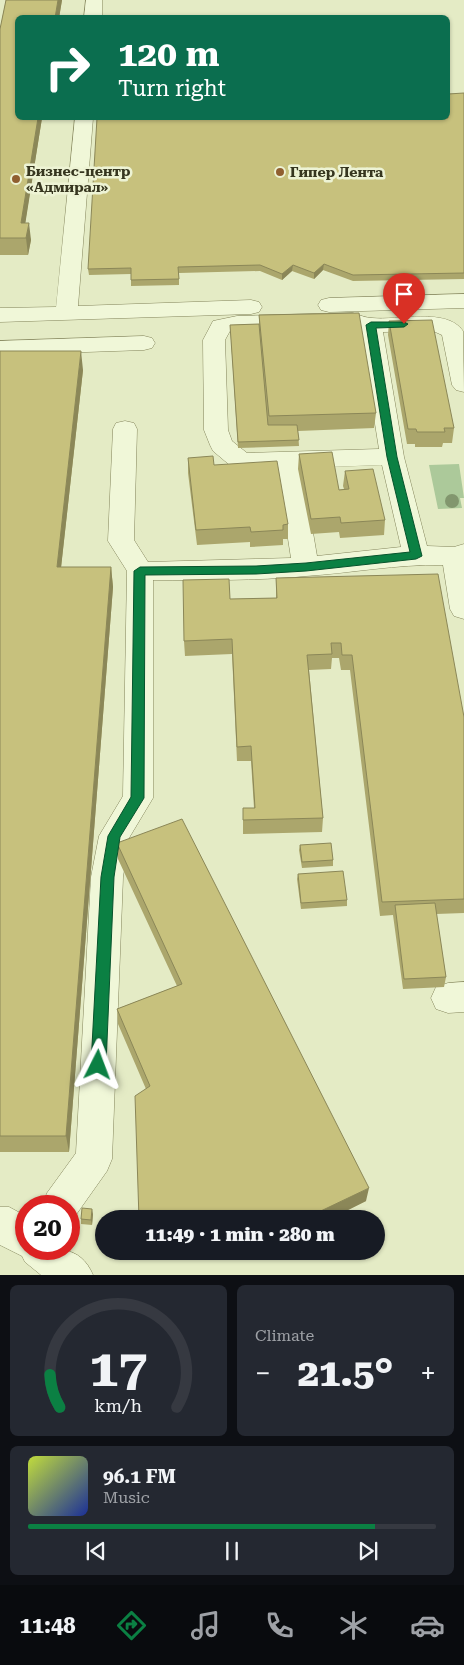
<!DOCTYPE html>
<meta charset="utf-8">
<style>
:root{--surface:#171b24;--page:#242831;--text:#f1f3f6;--muted:#9ea1a6;--line:#363941;--accent:#0b8043}
body{margin:0;font-family:"Roboto Serif",serif;background:var(--page);color:var(--text);height:100vh;display:flex;flex-direction:column;font-size:19px;white-space:nowrap}
*{box-sizing:border-box;margin:0}
p{font-size:16px;color:var(--muted)}
.icon{flex:none;width:28px;height:28px;fill:none;stroke:currentColor;stroke-width:2;stroke-linecap:round;stroke-linejoin:round}
.map{position:relative;height:1275px;overflow:hidden}
.drawer{display:flex;flex-direction:column;gap:10px;padding:10px;background:#0d0f14;flex:1}
.drawer>*{flex:none}
.guide{position:absolute;left:15px;top:15px;width:435px;height:105px;border-radius:8px;box-shadow:0 1px 4px #0004;background:#0b6e4f;color:#fff;overflow:hidden}
.speed{position:absolute;left:15px;top:1195px;display:flex;gap:10px;font-size:25px;font-weight:700;text-align:center}
.speed>*{display:grid;place-content:center;width:65px;height:65px;border-radius:50%;background:var(--surface);box-shadow:0 1px 4px #0004;line-height:1}
.speed .limit{border:8px solid #d22;background:#fff;color:#111}
.pin{position:absolute;display:grid;place-items:center;width:42px;height:42px;color:#fff;margin:-51px -21px;border-radius:50% 50% 50% 0;rotate:-45deg;box-shadow:0 0 5px #0007}
.pin .icon{rotate:45deg}
.me{position:absolute;width:55px;margin:-28px;rotate:3deg;stroke-linejoin:round;filter:drop-shadow(0 0 4px #0008)}
.turn{display:flex;align-items:center;gap:18px;height:105px;padding:0 20px;font-size:22px}
.turn .icon{width:65px;height:65px;stroke-width:2.5}
.turn b{display:block;font-size:35px;line-height:42px}
.big{font-size:38px;font-weight:800;line-height:1.1}
.drawer .tile{flex:1;display:flex;flex-direction:column;justify-content:center;gap:8px;min-width:0;padding:0 18px;border-radius:8px;background:var(--page)}
.drawer .dial{align-items:center;gap:0}
.dial svg{height:130px;overflow:visible;fill:none;stroke:var(--line);stroke-width:7;stroke-linecap:round;text-anchor:middle}
.dial text{fill:var(--text);stroke:none}
.song{display:flex;align-items:center;gap:15px}
.cover{width:60px;height:60px;border-radius:8px;background:linear-gradient(135deg,hsl(70 70% 55%),hsl(230 70% 35%))}
.played{height:5px;border-radius:2px;background:linear-gradient(90deg,var(--accent) 85%,var(--line) 85%)}
.keys{display:flex;justify-content:space-around;direction:ltr}
.heat{display:flex;justify-content:space-between;align-items:center;font-size:28px;direction:ltr}
.drawer .tiles{flex:1;display:grid;gap:10px;grid-template-columns:1fr 1fr}
.tile:last-child{grid-column:span 2}
.trip{position:absolute;left:95px;top:1210px;width:290px;height:50px;border-radius:25px;background:var(--surface);box-shadow:0 1px 4px #0004;font-weight:800;line-height:50px;text-align:center}
.tab-bar{display:flex;height:80px;justify-content:space-around;align-items:center;background:#090b0e;color:var(--muted)}
.tab-bar .icon{width:35px;height:35px}
.tab-bar .selected{color:var(--accent)}
.tab-bar b{font-size:22px;color:var(--text)}
.map>svg:first-child{display:block}
.green{fill:#acc99a}
.lines{fill:none;stroke-linecap:round;stroke-linejoin:round}
.minor-casing{stroke:#84855c;stroke-width:1}
.minor{fill:#f0f7d8;fill-rule:evenodd}
.tree{fill:#82966e}
.wall{fill:#aba66c}
.shaded-wall{fill:#8b8758}
.building{fill:#c7c17d;stroke:#8b8758}
.route{fill:#0b8043;stroke:#07532c}
.poi-dot{fill:#905f30;stroke:#edf3d4;stroke-width:2}
.labels{text-anchor:middle;dominant-baseline:central;stroke-width:5;stroke-linejoin:round;paint-order:stroke}
.far-poi-label{font-size:14px;font-weight:bold;fill:#36361f;stroke:#edf3d4;text-anchor:start}
</style>
<div class="map">
<svg width="464" height="1275" viewBox="0 0 464 1275">
<rect width="100%" height="100%" fill="#e4ebc5"/>
<path class="green" d="M459,464L464,498H460L462,508L438,509L429,465Z"/>
<g class="lines">
<defs>
<path id="minor" d="M86,0H102V18H84Z
M75,118H93L78,306L251,300L259,302L262,307L259,312L251,314L0,322V308L56,307Z
M464,294V308L329,312L321,310L318,305L321,300L329,298Z
M353,313C359,315 366,318 372,318C397,321 447,307 463,331L464,392L456,390L452,385L442,335L433,331L383,332L404,457L427,546L454,547L464,544V619L454,616L450,609L443,565C397,564 351,573 306,576C255,581 204,580 153,580V798L129,838L123,877L112,1159L107,1171L73,1219L69,1221V1206H42L47,1193L76,1153L91,877L99,836L123,796L127,571L108,541L113,429L116,423L125,421L134,423L137,429L134,540L148,562L291,558L277,468L241,469L232,467L213,451L210,445L204,430L203,340L213,321L237,316ZM352,327L360,329L379,449L247,453L232,441L228,430L225,340L230,331ZM382,465L401,547L317,556L302,468Z
M144,336L152,338L155,343L152,348L144,350L0,355V341Z
M464,982V1012L448,1013L436,1009L431,998L436,987L448,983Z
M0,1207H9L26,1216V1249C55,1249 80,1244 93,1275H41L25,1262L22,1256L0,1245Z"/>
</defs>
<use href="#minor" class="minor-casing"/>
<use href="#minor" class="minor"/>
</g>
<circle class="tree" cx="452" cy="501" r="7"/>
<path class="wall" d="M6,0H62L59,18H18V118H42L25,223L31,240L28,255H0V29Z
M464,93V279L353,281L323,270L314,279L292,271L282,280L260,271L179,273V285L131,286V274L89,275L88,269Z
M259,315L376,413L374,428L298,431L299,446L238,448L230,325L259,324Z
M389,321L454,428L452,443H443L442,447H415V444H407L388,335Z
M0,351L83,370L61,567H111L113,587L69,1152H0Z
M299,454L339,490L344,489L343,486L345,471L385,520L384,535L340,538L339,532L311,534L298,469Z
M188,458L214,465L288,524V539H283V545L250,547V542L197,545L188,473Z
M276,578L464,717V913L436,914L446,977L444,987L403,989L393,915L380,916L350,670H341L339,658H332L331,669L309,670L323,818L322,832L243,834V808H254L251,761H237L232,654L185,656L184,641L230,599L276,598Z
M117,843L366,1201L330,1219H139L146,1089L118,1024L117,1009L177,986L118,859Z
M300,845L333,860V866L302,868L299,850Z
M298,874L347,900V906L301,909L297,879Z
M93,1214L92,1225L81,1224V1219Z
M141,1251H214L141,1253Z"/>
<path class="shaded-wall" d="M58,0H62L59,18H55Z
M38,118H42L23,238L21,223Z
M29,223L31,240L28,255L26,238Z
M324,264L323,270L314,279V273Z
M293,265L292,271L282,280V274Z
M81,351L83,370L59,586L57,567Z
M111,567L113,587L69,1152L66,1136Z
M369,1188L366,1201L330,1219H304Z
M92,1209L93,1214L92,1225L91,1220Z"/>
<path class="building" d="M6,0H58L55,18H18V118H38L21,223H29L26,238H0V29Z
M464,93V273L353,275L324,264L314,273L293,265L282,274L260,265L178,267L179,279L131,280V268L88,269L97,118H448V94Z
M359,313L376,413L269,416L259,315Z
M432,320L454,428H444L445,432H417L416,429H408L389,321Z
M259,324L268,425H297L299,440L238,442L230,325Z
M0,351H81L57,567H111L66,1136H0Z
M332,452L339,490L349,489L345,471L373,469L385,520L341,523L340,517L311,519L299,454Z
M213,456L214,465L277,461L288,524L283,525V530L251,532L250,527L196,530L188,458Z
M438,574L464,717V899L382,902L352,655H342L341,643H331L332,654L307,655L323,818L243,820V808H255L251,746L237,747L232,639L184,641L183,580L229,579L230,599L277,598L276,578Z
M182,819L369,1188L304,1219H139L135,1096L150,1086L117,1009L182,984L117,843Z
M331,843L333,860L302,862L300,845Z
M343,871L347,900L301,903L298,874Z
M435,903L446,977L404,979L395,905Z
M82,1208L92,1209L91,1220L81,1219Z"/>
<path class="route" d="M371,322H404L408,324L404,327L376,328L397,457L422,556L416,559L306,571L256,574L145,575L144,798L120,837L114,877L106,1065L103,1070L98,1072L93,1070L91,1065L101,877L108,836L131,797L134,571L140,567L256,566L306,563L410,552L387,457L366,325Z"/>
<g class="poi-dot">
<circle cx="280" cy="172" r="5"/>
<circle cx="16" cy="179" r="5"/>
</g>
<g class="labels">
<g class="far-poi-label">
<text x="26" y="171">Бизнес-центр<tspan x="26" dy="16">«Адмирал»</tspan></text>
<text x="290" y="172">Гипер Лента</text>
</g>
</g>
</svg>
<div class="speed"><div class="limit">20</div></div>
<div class="pin" style="left:404px;top:324px;background:#d93025"><svg class="icon" aria-label="arrive" viewBox="0 0 24 24"><path d="M6 21V4h12l-3 4 3 4H6"/></svg></div>
<svg class="me" style="left:98px;top:1065px" viewBox="-20 -20 40 40"><path d="M0-17L14 15 0 8-14 15z" fill="#0b8043" stroke="#fff" stroke-width="4"/></svg>
<div class="trip">11:49 · 1 min · 280 m</div>
<div class="guide">
<div class="turn"><svg class="icon" aria-label="right" viewBox="0 0 24 24"><path d="M7 20v-9h11M14 6l5 5-5 5"/></svg><div><b>120 m</b>Turn right</div></div>
</div>
</div>
<section class="drawer">
<div class="tiles">
<div class="tile dial"><svg viewBox="0 0 100 80">
<path d="M14 69A42 42 0 1 1 86 69"/>
<path d="M14 69A42 42 0 0 1 8 49" stroke="#0b8043"/>
<text x="50" y="56" font-size="32" font-weight="700">17</text>
<text x="50" y="72" font-size="11">km/h</text>
</svg></div>
<div class="tile"><p>Climate</p>
<div class="heat"><a>−</a><b class="big">21.5°</b><a>+</a></div>
</div>
<div class="tile">
<div class="song"><i class="cover"></i><div><b>96.1 FM</b><p>Music</p></div></div>
<div class="played"></div>
<div class="keys"><svg class="icon" aria-label="previous" viewBox="0 0 24 24"><path d="M18 5L8 12l10 7zM5 5v14"/></svg><svg class="icon" aria-label="pause" viewBox="0 0 24 24"><path d="M8 5v14M16 5v14"/></svg><svg class="icon" aria-label="next" viewBox="0 0 24 24"><path d="M6 5l10 7-10 7zM19 5v14"/></svg></div>
</div>
</div>
</section>
<nav class="tab-bar">
<b>11:48</b>
<svg class="icon selected" aria-label="directions" viewBox="0 0 24 24"><path d="M12 3l9 9-9 9-9-9zM9 14v-3h6M13 9l2 2-2 2"/></svg>
<svg class="icon" aria-label="music" viewBox="0 0 24 24"><path d="M9 18V5l10-2v13"/><circle cx="6" cy="18" r="3"/><circle cx="16" cy="16" r="3"/></svg>
<svg class="icon" aria-label="phone" viewBox="0 0 24 24"><path d="M5 4h4l2 5-3 2q2 4 5 5l2-3 5 2v4C11 20 4 13 5 4z"/></svg>
<svg class="icon" aria-label="climate" viewBox="0 0 24 24"><path d="M12 3v18M4 7l16 10M4 17L20 7"/></svg>
<svg class="icon" aria-label="car" viewBox="0 0 24 24"><path d="M5 17H2v-5l4-1 3-4h7l3 4 3 1v5h-3M9 17h6M6 11h13"/><circle cx="7" cy="17" r="2"/><circle cx="17" cy="17" r="2"/></svg>
</nav>
